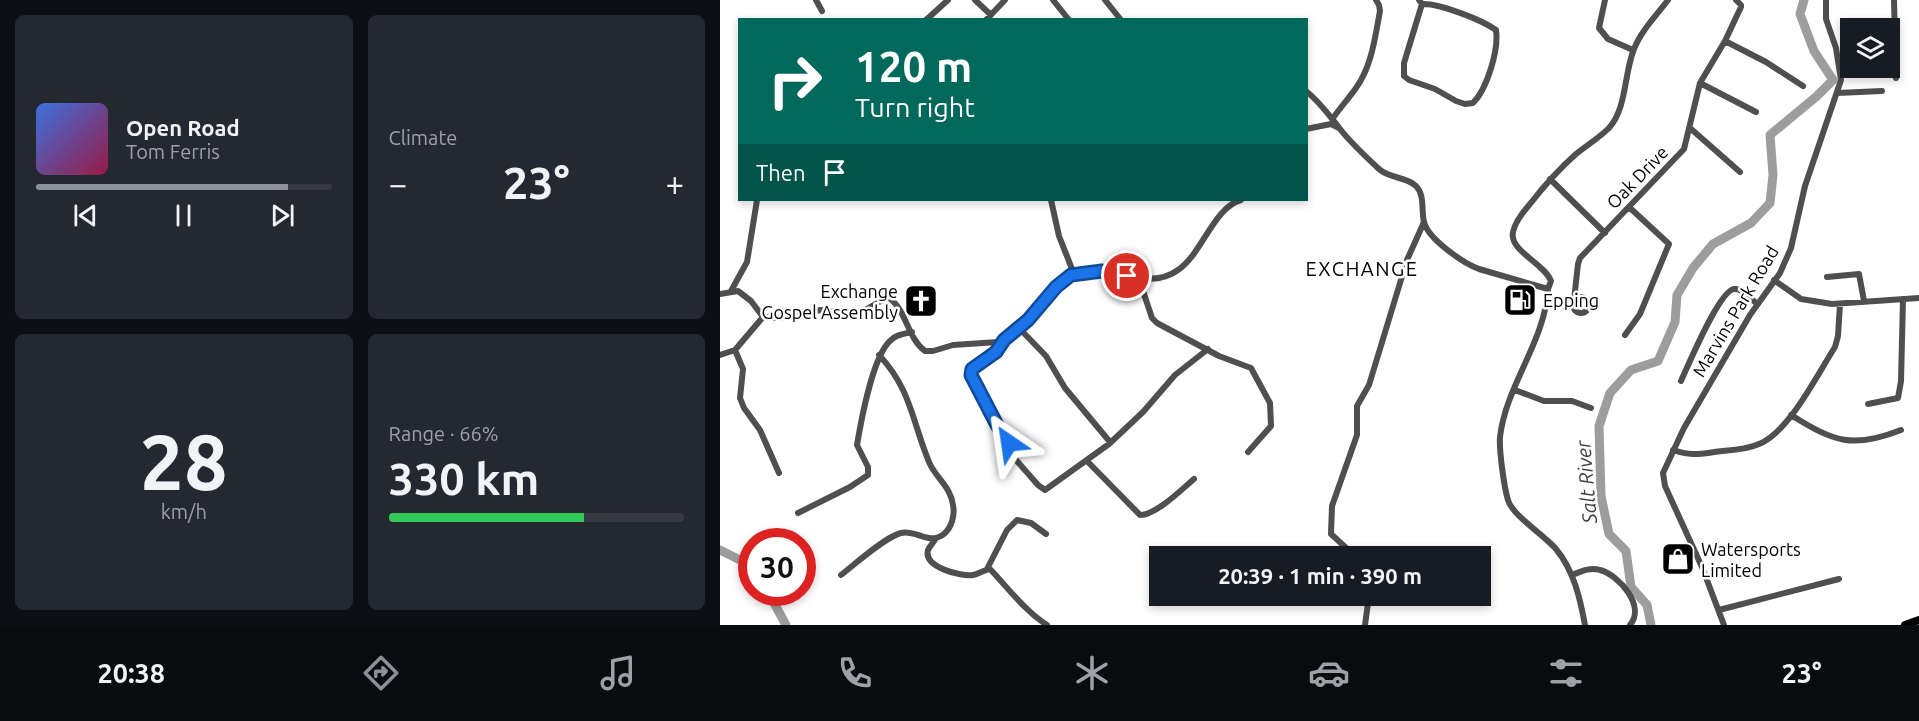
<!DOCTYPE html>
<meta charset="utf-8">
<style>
:root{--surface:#171b24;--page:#242831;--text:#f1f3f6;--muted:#9ea1a6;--line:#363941;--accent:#8c9099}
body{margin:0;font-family:Ubuntu,sans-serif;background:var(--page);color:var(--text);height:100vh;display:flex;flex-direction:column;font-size:22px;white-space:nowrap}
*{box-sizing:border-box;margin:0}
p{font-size:20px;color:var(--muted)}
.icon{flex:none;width:33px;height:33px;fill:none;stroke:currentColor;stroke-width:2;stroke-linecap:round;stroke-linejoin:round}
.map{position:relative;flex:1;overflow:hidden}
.sheet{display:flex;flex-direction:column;gap:15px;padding:15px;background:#0d0f14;width:720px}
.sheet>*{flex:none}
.hud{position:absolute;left:18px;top:18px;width:570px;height:183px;border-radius:0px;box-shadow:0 3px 9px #0003;background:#00695c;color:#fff;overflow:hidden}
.buttons{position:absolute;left:1120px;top:18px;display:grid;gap:12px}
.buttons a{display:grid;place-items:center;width:60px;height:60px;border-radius:0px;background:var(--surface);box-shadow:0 3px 9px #0003;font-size:30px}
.speed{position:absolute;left:18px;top:528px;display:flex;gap:12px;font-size:30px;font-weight:700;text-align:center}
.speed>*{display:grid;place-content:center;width:78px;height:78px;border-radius:50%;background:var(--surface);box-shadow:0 3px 9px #0003;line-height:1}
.speed .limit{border:9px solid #d22;background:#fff;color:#111}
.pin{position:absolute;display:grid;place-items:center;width:51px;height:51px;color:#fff;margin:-26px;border:3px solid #fff;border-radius:50%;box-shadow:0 2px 6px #0007}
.me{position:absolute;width:66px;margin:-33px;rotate:328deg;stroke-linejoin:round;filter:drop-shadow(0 0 4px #0008)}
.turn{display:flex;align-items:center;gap:21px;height:126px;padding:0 18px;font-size:27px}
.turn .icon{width:78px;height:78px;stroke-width:2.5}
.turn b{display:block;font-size:42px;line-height:51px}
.then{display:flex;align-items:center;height:57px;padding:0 18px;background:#0003;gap:12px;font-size:22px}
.big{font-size:45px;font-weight:700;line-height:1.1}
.sheet .tile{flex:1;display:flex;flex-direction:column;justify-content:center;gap:9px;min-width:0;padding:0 21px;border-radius:9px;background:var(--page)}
.sheet .dial{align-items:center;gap:0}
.dial b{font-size:78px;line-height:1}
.song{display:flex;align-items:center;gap:18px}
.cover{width:72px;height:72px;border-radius:9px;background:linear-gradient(135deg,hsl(220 70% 55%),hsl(340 70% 35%))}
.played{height:6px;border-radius:3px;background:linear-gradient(90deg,var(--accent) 85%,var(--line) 85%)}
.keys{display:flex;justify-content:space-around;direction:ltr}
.heat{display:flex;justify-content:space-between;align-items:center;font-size:33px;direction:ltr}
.charge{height:9px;border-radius:4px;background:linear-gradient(90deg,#34c759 66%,var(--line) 0)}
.sheet .tiles{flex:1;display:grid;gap:15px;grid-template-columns:repeat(2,1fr)}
.trip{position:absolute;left:429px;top:546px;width:342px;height:60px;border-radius:0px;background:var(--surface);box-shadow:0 3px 9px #0003;font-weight:700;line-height:60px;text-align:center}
.menu{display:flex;height:96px;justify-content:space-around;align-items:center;background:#090b0e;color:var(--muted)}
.menu .icon{width:42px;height:42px}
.menu .current{color:var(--accent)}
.menu b{font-size:27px;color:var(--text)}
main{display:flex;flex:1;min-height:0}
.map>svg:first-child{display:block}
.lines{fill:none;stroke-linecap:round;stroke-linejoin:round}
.river{stroke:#9d9d9d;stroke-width:9}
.minor{stroke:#4f4f4f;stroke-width:6}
.major{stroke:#000;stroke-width:8}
.route-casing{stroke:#114b97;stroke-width:15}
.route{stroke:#1a73e8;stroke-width:10}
.labels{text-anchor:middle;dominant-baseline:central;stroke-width:5;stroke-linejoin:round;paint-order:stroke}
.street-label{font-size:18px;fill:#000;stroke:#fff}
.poi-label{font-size:18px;fill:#000;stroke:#fff;text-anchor:start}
.neighbourhood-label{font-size:20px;letter-spacing:1.5px;fill:#000;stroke:#fff}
.water-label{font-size:20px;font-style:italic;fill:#3e3e3e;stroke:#fff}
</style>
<main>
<section class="sheet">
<div class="tiles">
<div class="tile">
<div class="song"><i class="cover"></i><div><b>Open Road</b><p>Tom Ferris</p></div></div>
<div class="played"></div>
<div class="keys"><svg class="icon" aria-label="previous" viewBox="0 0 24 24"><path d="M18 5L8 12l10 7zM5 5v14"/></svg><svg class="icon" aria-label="pause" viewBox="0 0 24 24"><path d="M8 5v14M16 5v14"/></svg><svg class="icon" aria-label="next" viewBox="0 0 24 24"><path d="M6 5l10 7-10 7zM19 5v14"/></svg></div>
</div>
<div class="tile"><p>Climate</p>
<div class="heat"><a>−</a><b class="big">23°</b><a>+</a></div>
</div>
<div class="tile dial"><b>28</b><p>km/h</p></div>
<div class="tile"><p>Range · 66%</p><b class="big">330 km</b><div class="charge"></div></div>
</div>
</section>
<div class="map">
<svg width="1199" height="625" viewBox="0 0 1199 625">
<rect width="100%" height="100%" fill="#fff"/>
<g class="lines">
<path class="river" d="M0,550L28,564L32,568
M48,592L66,625
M931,625L927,605L911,587L906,551L889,534L881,496L879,426L890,393L911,370L938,361L955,322L957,295L973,268L993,244L1031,223L1050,203L1053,175L1050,135L1097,96L1113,80L1094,51L1080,14L1084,0"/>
<path class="minor" d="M96,0L102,11
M255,0L270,14
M333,0L349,20
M385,0L401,20
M699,0L702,4C719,3 762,20 776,30C779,50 767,89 753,103L745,104L736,101L715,89L689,80L684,76V63L702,4
M885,0L879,28L888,39L913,50
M1174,0L1176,78
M206,20L228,0
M266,20L285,0
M1005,41L1046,62L1083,86
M980,83L1036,112
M586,91C600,102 609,115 620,129C631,143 646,157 659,169C670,179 685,176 696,186C705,195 701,210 704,222C708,239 743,263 759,269L828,289C825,342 786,385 780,437C779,450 784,487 788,500C792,515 824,535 836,549C854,571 860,598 865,625
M1117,93L1162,91
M613,118C620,108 629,98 636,88C652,66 655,37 660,11L659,5L656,0
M970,128L1020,172
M586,129L611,124L619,128
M830,179L885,233
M331,200L339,236L354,274
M1107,277L1139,274L1144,301
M419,279L432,318L437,323L499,356L531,368L550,403L551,426L528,452
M1054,280L1081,299L1112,304L1199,298
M828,289L831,281C824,263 789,251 793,232C795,222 803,212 810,204C824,186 839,169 856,154C867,145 879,138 889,128C907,108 904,73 914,49C921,31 936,16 948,0
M11,291L27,262L37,200
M0,294L18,291L31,301L43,317L58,318L101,310L122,313L143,311L168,297C187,310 187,338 205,351H213L233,345L278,342C296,337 314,316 326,301C333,292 340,280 351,275C387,259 425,294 458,270C482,254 494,207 521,200
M853 305a8 8 0 1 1 16 0a8 8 0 1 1-16 0Z
M854,300L858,264L860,258L964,149L980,83L1005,41L1021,7V5L1016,0
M299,328L326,356L345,388L390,442
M905,335L920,314L949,244L909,207
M284,340L276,353L252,369L251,375L277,425L286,437L296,460L318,485L325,490L389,444L423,412L455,375L488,349
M15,350L23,369L20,398L24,408L40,430L59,473
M0,355L15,350L43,317
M961,381C968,366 999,291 1014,289C1023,288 1031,299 1037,304
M795,390L824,401H852L871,408
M1148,404L1178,398L1181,381L1183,299
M1071,415C1114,442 1133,449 1181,430
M953,450C973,457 983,453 1003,451C1014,450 1028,449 1039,444C1069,432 1097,375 1115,347L1118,336L1120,304
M367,461L420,515C436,515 461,490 474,479
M78,513L130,487L148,475V467L137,445C141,421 153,355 171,340C177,334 184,334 192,332
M216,538C214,542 209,547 208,550C203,567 241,577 253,575C259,574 263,570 270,569C288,588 305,611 327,625
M635,556L611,534L612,506L637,435V406L649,385L687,260L704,222
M267,569L287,530L297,520L311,523L326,534
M121,575C135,564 165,537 181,533C196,529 209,546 224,534C232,527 235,515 233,505C231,487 215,477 209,462C192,421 191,389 159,355
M852,575C862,571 870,567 880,570C899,575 926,606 910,625
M999,610L1119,579
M645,625L649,596
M1004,625L982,567L945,486L943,473L964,428L1030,315L1060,273L1071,248L1085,186L1121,80L1116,48L1106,19V0"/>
<path class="major" d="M1185,625L1199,620"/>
</g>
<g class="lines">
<defs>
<path id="route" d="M289,443L277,425L251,375L252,369L276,352L284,340L308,320L336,287L351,275L382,271L407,276"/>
</defs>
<use href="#route" class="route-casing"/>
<use href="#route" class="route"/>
</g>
<defs>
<symbol id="fuel-square" viewBox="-11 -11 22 22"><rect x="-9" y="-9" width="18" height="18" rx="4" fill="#000" stroke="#fff"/><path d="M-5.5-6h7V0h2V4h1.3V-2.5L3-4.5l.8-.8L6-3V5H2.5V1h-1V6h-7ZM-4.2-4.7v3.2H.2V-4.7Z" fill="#fff"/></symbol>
<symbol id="church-square" viewBox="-11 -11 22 22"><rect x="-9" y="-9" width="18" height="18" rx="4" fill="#000" stroke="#fff"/><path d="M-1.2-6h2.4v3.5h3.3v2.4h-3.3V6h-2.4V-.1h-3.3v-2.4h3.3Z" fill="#fff"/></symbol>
<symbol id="shop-square" viewBox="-11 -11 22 22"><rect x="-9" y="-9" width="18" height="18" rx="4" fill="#000" stroke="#fff"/><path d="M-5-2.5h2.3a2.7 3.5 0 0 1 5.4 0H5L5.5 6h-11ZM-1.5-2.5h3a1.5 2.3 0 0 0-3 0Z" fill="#fff"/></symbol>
</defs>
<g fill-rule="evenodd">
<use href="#fuel-square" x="781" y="281" width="38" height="38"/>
<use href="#church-square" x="182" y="282" width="38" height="38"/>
<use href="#shop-square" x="939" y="540" width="38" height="38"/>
</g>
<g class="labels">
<g class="street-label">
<text transform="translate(917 177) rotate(-46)">Oak Drive</text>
<text transform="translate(1015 311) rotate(-59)">Marvins Park Road</text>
</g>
<g class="poi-label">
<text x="178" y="291" text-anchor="end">Exchange<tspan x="178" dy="21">Gospel Assembly</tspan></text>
<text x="823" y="300">Epping</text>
<text x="981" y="549">Watersports<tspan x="981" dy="21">Limited</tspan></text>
</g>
<g class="neighbourhood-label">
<text x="642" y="268">EXCHANGE</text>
</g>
<g class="water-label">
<text transform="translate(866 482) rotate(-95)">Salt River</text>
</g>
</g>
</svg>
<div class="buttons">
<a><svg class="icon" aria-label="layers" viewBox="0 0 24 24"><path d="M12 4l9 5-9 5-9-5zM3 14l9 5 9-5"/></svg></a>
</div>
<div class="speed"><div class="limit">30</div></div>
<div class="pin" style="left:407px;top:276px;background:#d93025"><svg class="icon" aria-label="arrive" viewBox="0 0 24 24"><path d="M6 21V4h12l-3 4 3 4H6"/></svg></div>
<svg class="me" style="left:289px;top:443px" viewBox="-20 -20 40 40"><path d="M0-17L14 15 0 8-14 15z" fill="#1a73e8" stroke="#fff" stroke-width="4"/></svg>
<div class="trip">20:39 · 1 min · 390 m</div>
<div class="hud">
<div class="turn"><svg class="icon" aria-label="right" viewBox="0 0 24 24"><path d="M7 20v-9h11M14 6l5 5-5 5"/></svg><div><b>120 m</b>Turn right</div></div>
<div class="then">Then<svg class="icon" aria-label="arrive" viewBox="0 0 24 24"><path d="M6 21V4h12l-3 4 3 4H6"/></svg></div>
</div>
</div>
</main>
<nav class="menu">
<b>20:38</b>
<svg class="icon current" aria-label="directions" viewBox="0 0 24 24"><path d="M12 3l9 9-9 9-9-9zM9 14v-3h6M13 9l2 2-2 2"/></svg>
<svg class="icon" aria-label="music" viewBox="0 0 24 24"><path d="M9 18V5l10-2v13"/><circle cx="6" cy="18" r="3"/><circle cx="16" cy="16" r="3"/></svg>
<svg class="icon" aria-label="phone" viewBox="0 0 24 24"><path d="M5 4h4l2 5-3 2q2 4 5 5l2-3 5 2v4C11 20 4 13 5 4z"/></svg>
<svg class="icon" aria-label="climate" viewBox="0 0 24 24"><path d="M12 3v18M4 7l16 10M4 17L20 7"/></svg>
<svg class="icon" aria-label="car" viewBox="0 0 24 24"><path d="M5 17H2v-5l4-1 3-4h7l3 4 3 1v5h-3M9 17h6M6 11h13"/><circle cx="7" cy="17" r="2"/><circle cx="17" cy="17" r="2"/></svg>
<svg class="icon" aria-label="filters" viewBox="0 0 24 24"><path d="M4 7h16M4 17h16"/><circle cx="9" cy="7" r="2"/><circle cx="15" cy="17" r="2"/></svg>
<b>23°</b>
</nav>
